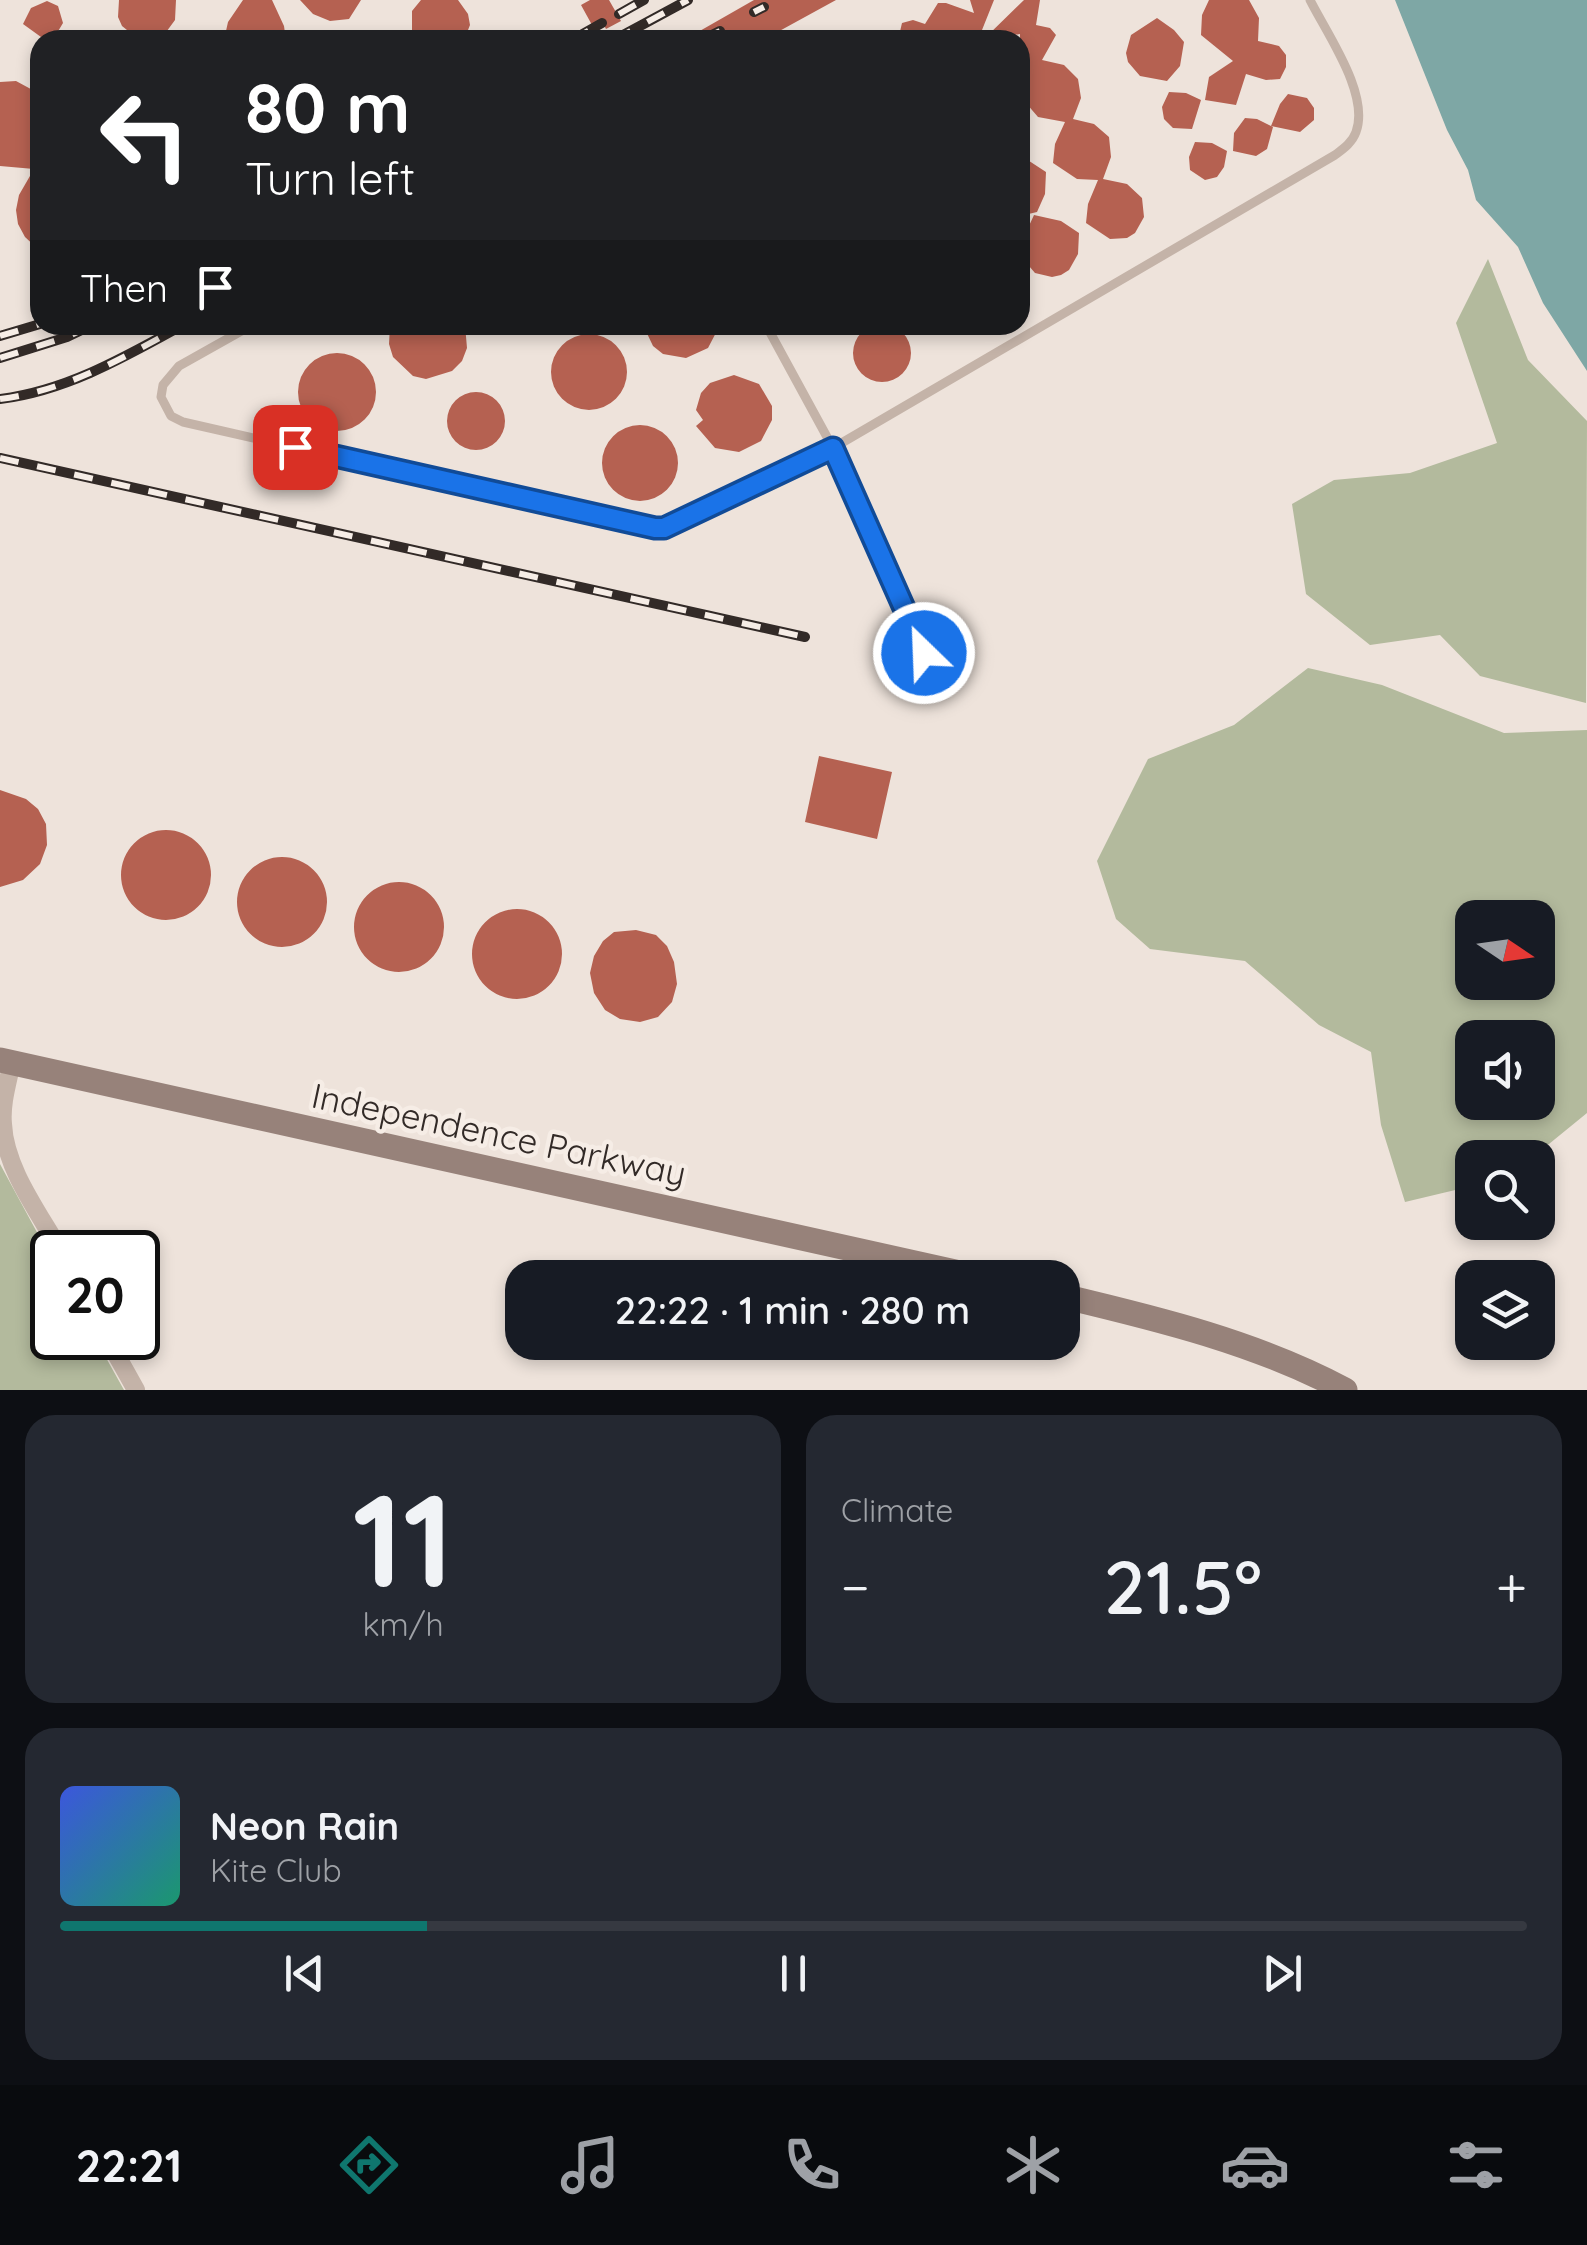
<!DOCTYPE html>
<meta charset="utf-8">
<style>
:root{--surface:#171b24;--page:#242831;--text:#f1f3f6;--muted:#9ea1a6;--line:#363941;--accent:#0f766e}
body{margin:0;font-family:Quicksand,sans-serif;background:var(--page);color:var(--text);height:100vh;display:flex;flex-direction:column;font-size:38px;white-space:nowrap}
*{box-sizing:border-box;margin:0}
p{font-size:32px;color:var(--muted)}
.icon{flex:none;width:55px;height:55px;fill:none;stroke:currentColor;stroke-width:2;stroke-linecap:round;stroke-linejoin:round}
.map{position:relative;height:1390px;overflow:hidden}
.panel{display:flex;flex-direction:column;gap:25px;padding:25px;background:#0d0f14;flex:1}
.panel>*{flex:none}
.top-card{position:absolute;left:30px;top:30px;width:1000px;height:305px;border-radius:30px;box-shadow:0 5px 15px #0003;background:#202124;color:#fff;overflow:hidden}
.needle{width:65px;rotate:103deg}
.controls{position:absolute;left:1455px;top:900px;display:grid;gap:20px}
.controls a{display:grid;place-items:center;width:100px;height:100px;border-radius:20px;background:var(--surface);box-shadow:0 5px 15px #0003;font-size:50px}
.speed{position:absolute;left:30px;top:1230px;display:flex;gap:20px;font-size:50px;font-weight:700;text-align:center}
.speed>*{display:grid;place-content:center;width:130px;height:130px;border-radius:50%;background:var(--surface);box-shadow:0 5px 15px #0003;line-height:1}
.speed .limit{border:5px solid #111;border-radius:15px;background:#fff;color:#111}
.pin{position:absolute;display:grid;place-items:center;width:85px;height:85px;color:#fff;margin:-42px;border-radius:20px;box-shadow:0 5px 15px #0006}
.me{position:absolute;width:110px;margin:-55px;rotate:336deg;stroke-linejoin:round;filter:drop-shadow(0 0 8px #0008)}
.turn{display:flex;align-items:center;gap:35px;height:210px;padding:0 50px;font-size:45px}
.turn .icon{width:130px;height:130px;stroke-width:2.5}
.turn b{display:block;font-size:70px;line-height:85px}
.then{display:flex;align-items:center;height:95px;padding:0 50px;background:#0003;gap:20px;font-size:38px}
.big{font-size:75px;font-weight:600;line-height:1.1}
.panel .widget{flex:1;display:flex;flex-direction:column;justify-content:center;gap:15px;min-width:0;padding:0 35px;border-radius:30px;background:var(--page)}
.panel .dial{align-items:center;gap:0}
.dial b{font-size:130px;line-height:1}
.song{display:flex;align-items:center;gap:30px}
.cover{width:120px;height:120px;border-radius:15px;background:linear-gradient(135deg,hsl(230 70% 55%),hsl(160 70% 35%))}
.played{height:10px;border-radius:5px;background:linear-gradient(90deg,var(--accent) 25%,var(--line) 25%)}
.keys{display:flex;justify-content:space-around;direction:ltr}
.heat{display:flex;justify-content:space-between;align-items:center;font-size:55px;direction:ltr}
.panel .tiles{flex:1;display:grid;gap:25px;grid-template-columns:1fr 1fr}
.widget:last-child{grid-column:span 2}
.trip{position:absolute;left:505px;top:1260px;width:575px;height:100px;border-radius:30px;background:var(--surface);box-shadow:0 5px 15px #0003;font-weight:600;line-height:100px;text-align:center}
.menu{display:flex;height:160px;justify-content:space-around;align-items:center;background:#090b0e;color:var(--muted)}
.menu .icon{width:70px;height:70px}
.menu .current{color:var(--accent)}
.menu b{font-size:45px;color:var(--text)}
.map>svg:first-child{display:block}
.green{fill:#b3ba9d;fill-rule:evenodd}
.water{fill:#7ea7a5}
.building{fill:#b56151}
.lines{fill:none;stroke-linecap:round;stroke-linejoin:round}
.service{stroke:#c4b3a8;stroke-width:9}
.minor{stroke:#c4b3a8;stroke-width:18}
.secondary{stroke:#97827a;stroke-width:25}
.rail-casing{stroke:#322a27;stroke-width:10}
.rail{stroke:#f6ede6;stroke-width:6;stroke-dasharray:19;stroke-linecap:butt}
.route-casing{stroke:#114b97;stroke-width:25}
.route{stroke:#1a73e8;stroke-width:18}
.labels{text-anchor:middle;dominant-baseline:central;stroke-width:9;stroke-linejoin:round;paint-order:stroke}
.street-label{font-size:35px;fill:#322a27;stroke:#f6ede6}
</style>
<div class="map">
<svg width="1587" height="1390" viewBox="0 0 1587 1390">
<rect width="100%" height="100%" fill="#eee3db"/>
<path class="green" d="M1488,259L1528,360L1587,421L1586,703L1480,676L1440,635L1370,645L1306,594L1292,504L1334,480L1410,473L1497,443L1456,323Z
M1308,668L1382,685L1504,733L1587,730V1113L1533,1157L1472,1158V1186L1405,1202L1381,1125L1371,1052L1319,1025L1245,961L1150,949L1116,919L1097,861L1148,759L1234,725ZM1472,918H1538V982H1472ZM1472,1038H1538V1102H1472Z
M0,1164L52,1260V1338H95L124,1390H0Z"/>
<path class="water" d="M1395,0H1587V371L1543,303L1518,247L1476,200L1468,170L1447,130Z"/>
<path class="building" d="M119,0H176L175,20L164,35L146,39L137,38L122,26L118,17Z
M243,0H272L284,26L286,40H224L228,22Z
M300,0H361L349,19L330,21L313,14Z
M421,0H458L468,14L470,25L464,40H412V11Z
M590,0H609L621,21L606,29L601,19L592,25L581,5Z
M754,0H836L763,40H684Z
M970,0H994L980,35L970,31L972,40H898L902,23L913,20L925,24L938,3H946L974,13Z
M1024,0H1040L1036,25L1050,28L1056,35L1042,60L1064,65L1078,79L1081,98L1073,119L1094,124L1109,137L1111,157L1103,179L1127,184L1142,198L1144,217L1135,233L1127,238L1110,239L1086,223L1088,204L1098,180L1077,179L1053,163L1055,144L1065,122L1038,117L1026,103L1027,59L1020,63V34L983,40Z
M1209,0H1249L1259,18L1258,41L1279,46L1286,55V67L1280,79L1266,80L1246,74L1236,105L1205,100L1209,77L1233,61L1201,35L1202,15Z
M47,1L58,6L63,23L57,33L41,37L23,24L31,8Z
M1157,18L1174,30L1184,42L1180,66L1167,81L1140,76L1128,62L1126,53L1131,35Z
M16,81L40,94V251L25,237L18,224L16,210L19,195L34,169L0,166V82Z
M1169,92L1186,93L1201,100L1192,129L1173,128L1164,119L1162,107Z
M1288,94L1307,98L1314,108V120L1300,132L1271,126L1280,104Z
M1245,118L1257,119L1273,127L1267,149L1256,156L1233,151L1234,133Z
M1195,142L1212,143L1227,151L1224,167L1217,177L1205,180L1190,170L1189,157Z
M1020,155L1046,172L1045,194L1037,212L1020,216Z
M1034,215L1061,221L1079,233L1078,254L1069,270L1061,275L1052,277L1035,273L1023,259L1022,241Z
M853 353a29 29 0 1 1 58 0a29 29 0 1 1-58 0Z
M390,325H465L467,348L462,361L452,371L426,379L413,376L393,357L389,344Z
M643,325H720L708,348L686,358L663,354L653,346Z
M551 372a38 38 0 1 1 76 0a38 38 0 1 1-76 0Z
M298 392a39 39 0 1 1 78 0a39 39 0 1 1-78 0Z
M734,375L759,384L772,406V420L761,441L739,452L715,448L696,426L703,420L696,410L701,393L710,383Z
M447 421a29 29 0 1 1 58 0a29 29 0 1 1-58 0Z
M602 463a38 38 0 1 1 76 0a38 38 0 1 1-76 0Z
M819,756L892,772L877,839L805,822Z
M0,790L26,799L38,809L46,824L47,845L40,864L23,880L0,887Z
M121 875a45 45 0 1 1 90 0a45 45 0 1 1-90 0Z
M237 902a45 45 0 1 1 90 0a45 45 0 1 1-90 0Z
M354 927a45 45 0 1 1 90 0a45 45 0 1 1-90 0Z
M472 954a45 45 0 1 1 90 0a45 45 0 1 1-90 0Z
M636,930L656,935L667,946L674,962L677,984L672,1002L658,1017L640,1022L620,1019L605,1010L594,993L590,973L594,956L603,941L614,932Z"/>
<g class="lines">
<path class="service" d="M252,325L179,366L163,385L161,397L171,416L183,422L655,529L664,528L833,448L1335,155C1343,149 1352,143 1356,132C1370,94 1327,34 1310,0
M766,325L833,448L924,653"/>
<path class="minor" d="M12,1062C8,1082 1,1104 3,1124C5,1169 40,1214 61,1252
M107,1338L136,1390"/>
<path class="secondary" d="M0,1060L982,1278
M1062,1296C1159,1319 1257,1343 1345,1390"/>
<defs>
<path id="rail" d="M754,12L764,7
M619,14L644,0
M712,35L720,31
M572,40L602,23
M614,40L688,0
M0,336L40,324
M0,358L67,337L92,325
M0,399C66,391 125,357 183,325
M0,458L805,637"/>
</defs>
<use href="#rail" class="rail-casing"/>
<use href="#rail" class="rail"/>
</g>
<g class="lines">
<defs>
<path id="route" d="M295,447L655,528H664L833,448L924,653"/>
</defs>
<use href="#route" class="route-casing"/>
<use href="#route" class="route"/>
</g>
<g class="labels">
<g class="street-label">
<text transform="translate(499 1134) rotate(12)">Independence Parkway</text>
</g>
</g>
</svg>
<div class="controls">
<a><svg class="needle" viewBox="-14 -14 28 28"><path d="M0-13l5 13h-10z" fill="#e53935"/><path d="M0 13l5-13h-10z" fill="#9ea1a6"/></svg></a>
<a><svg class="icon" aria-label="sound" viewBox="0 0 24 24"><path d="M4 9h4l5-4v14l-5-4H4zM17 9q2 3 0 6"/></svg></a>
<a><svg class="icon" aria-label="search" viewBox="0 0 24 24"><circle cx="10" cy="10" r="6"/><path d="M15 15l6 6"/></svg></a>
<a><svg class="icon" aria-label="layers" viewBox="0 0 24 24"><path d="M12 4l9 5-9 5-9-5zM3 14l9 5 9-5"/></svg></a>
</div>
<div class="speed"><div class="limit">20</div></div>
<div class="pin" style="left:295px;top:447px;background:#d93025"><svg class="icon" aria-label="arrive" viewBox="0 0 24 24"><path d="M6 21V4h12l-3 4 3 4H6"/></svg></div>
<svg class="me" style="left:924px;top:653px" viewBox="-20 -20 40 40"><circle r="17" fill="#1a73e8" stroke="#fff" stroke-width="3"/><path d="M0-11L8 9 0 5-8 9z" fill="#fff"/></svg>
<div class="trip">22:22 · 1 min · 280 m</div>
<div class="top-card">
<div class="turn"><svg class="icon" aria-label="left" viewBox="0 0 24 24"><path d="M17 20v-9H6M10 6l-5 5 5 5"/></svg><div><b>80 m</b>Turn left</div></div>
<div class="then">Then<svg class="icon" aria-label="arrive" viewBox="0 0 24 24"><path d="M6 21V4h12l-3 4 3 4H6"/></svg></div>
</div>
</div>
<section class="panel">
<div class="tiles">
<div class="widget dial"><b>11</b><p>km/h</p></div>
<div class="widget"><p>Climate</p>
<div class="heat"><a>−</a><b class="big">21.5°</b><a>+</a></div>
</div>
<div class="widget">
<div class="song"><i class="cover"></i><div><b>Neon Rain</b><p>Kite Club</p></div></div>
<div class="played"></div>
<div class="keys"><svg class="icon" aria-label="previous" viewBox="0 0 24 24"><path d="M18 5L8 12l10 7zM5 5v14"/></svg><svg class="icon" aria-label="pause" viewBox="0 0 24 24"><path d="M8 5v14M16 5v14"/></svg><svg class="icon" aria-label="next" viewBox="0 0 24 24"><path d="M6 5l10 7-10 7zM19 5v14"/></svg></div>
</div>
</div>
</section>
<nav class="menu">
<b>22:21</b>
<svg class="icon current" aria-label="directions" viewBox="0 0 24 24"><path d="M12 3l9 9-9 9-9-9zM9 14v-3h6M13 9l2 2-2 2"/></svg>
<svg class="icon" aria-label="music" viewBox="0 0 24 24"><path d="M9 18V5l10-2v13"/><circle cx="6" cy="18" r="3"/><circle cx="16" cy="16" r="3"/></svg>
<svg class="icon" aria-label="phone" viewBox="0 0 24 24"><path d="M5 4h4l2 5-3 2q2 4 5 5l2-3 5 2v4C11 20 4 13 5 4z"/></svg>
<svg class="icon" aria-label="climate" viewBox="0 0 24 24"><path d="M12 3v18M4 7l16 10M4 17L20 7"/></svg>
<svg class="icon" aria-label="car" viewBox="0 0 24 24"><path d="M5 17H2v-5l4-1 3-4h7l3 4 3 1v5h-3M9 17h6M6 11h13"/><circle cx="7" cy="17" r="2"/><circle cx="17" cy="17" r="2"/></svg>
<svg class="icon" aria-label="filters" viewBox="0 0 24 24"><path d="M4 7h16M4 17h16"/><circle cx="9" cy="7" r="2"/><circle cx="15" cy="17" r="2"/></svg>
</nav>
